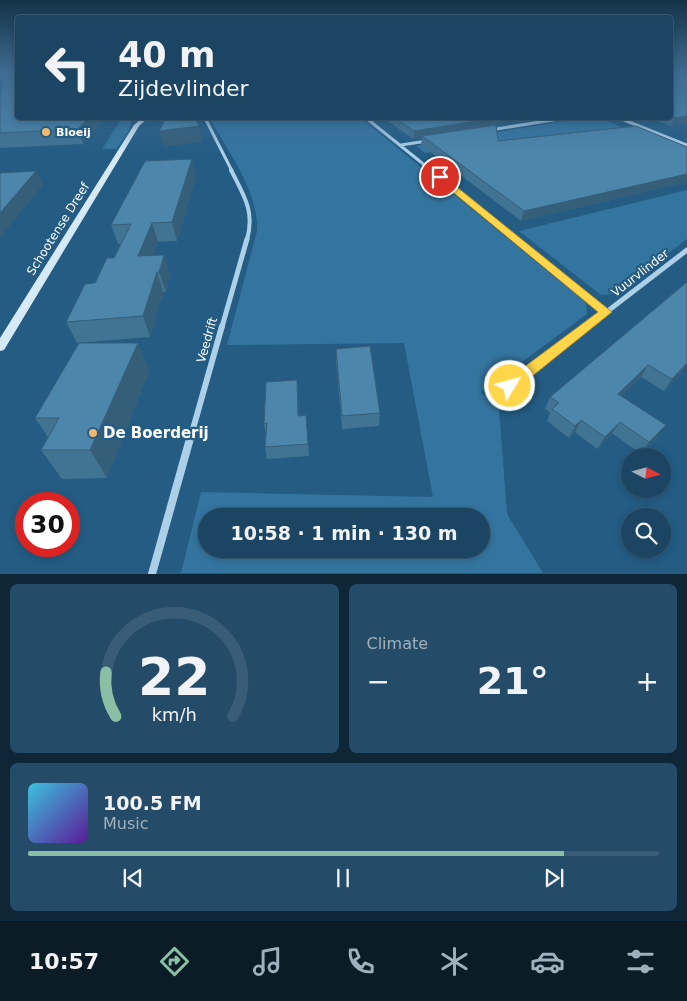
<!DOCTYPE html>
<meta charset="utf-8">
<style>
:root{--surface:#1b4562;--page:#244c68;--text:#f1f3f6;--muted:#a0b1be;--line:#395d77;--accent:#8abfa5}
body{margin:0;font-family:"DejaVu Sans",sans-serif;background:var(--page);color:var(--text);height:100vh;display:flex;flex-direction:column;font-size:19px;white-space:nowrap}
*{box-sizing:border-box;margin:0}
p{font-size:16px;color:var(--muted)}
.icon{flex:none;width:28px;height:28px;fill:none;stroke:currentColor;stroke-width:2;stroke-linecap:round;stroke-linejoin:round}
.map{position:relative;height:574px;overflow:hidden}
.details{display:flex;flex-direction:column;gap:10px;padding:10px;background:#0f2636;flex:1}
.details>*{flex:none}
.guide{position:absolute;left:15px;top:15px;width:658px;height:105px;border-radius:5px;box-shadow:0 2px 8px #0003,0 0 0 1px var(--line);background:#1b4562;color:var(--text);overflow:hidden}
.needle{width:32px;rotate:96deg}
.buttons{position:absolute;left:621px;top:448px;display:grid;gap:10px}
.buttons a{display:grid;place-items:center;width:50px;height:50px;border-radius:50%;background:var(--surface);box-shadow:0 2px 8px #0003,0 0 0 1px var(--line);font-size:25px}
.speed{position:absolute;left:15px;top:492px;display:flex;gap:10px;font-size:25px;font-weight:700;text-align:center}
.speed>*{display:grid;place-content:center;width:65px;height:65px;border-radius:50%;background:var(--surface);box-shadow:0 2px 8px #0003,0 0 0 1px var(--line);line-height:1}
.speed .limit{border:8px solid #d22;background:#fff;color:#111}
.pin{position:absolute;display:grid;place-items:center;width:42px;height:42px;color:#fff;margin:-21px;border:2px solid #fff;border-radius:50%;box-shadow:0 1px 5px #0007}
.me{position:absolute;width:55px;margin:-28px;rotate:53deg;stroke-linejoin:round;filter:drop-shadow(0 0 4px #0008)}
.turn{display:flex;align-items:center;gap:18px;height:105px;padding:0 20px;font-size:22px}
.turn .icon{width:65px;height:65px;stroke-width:2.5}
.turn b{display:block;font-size:35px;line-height:42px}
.big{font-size:38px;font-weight:700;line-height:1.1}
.details .card{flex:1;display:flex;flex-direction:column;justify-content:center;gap:8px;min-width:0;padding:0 18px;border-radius:8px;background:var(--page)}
.details .dial{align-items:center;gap:0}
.dial svg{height:130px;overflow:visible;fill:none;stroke:var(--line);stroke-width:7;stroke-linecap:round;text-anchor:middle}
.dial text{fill:var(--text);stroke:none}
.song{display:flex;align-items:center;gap:15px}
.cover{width:60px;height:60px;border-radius:8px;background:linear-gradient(135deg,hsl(190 70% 55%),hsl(270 70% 35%))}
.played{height:5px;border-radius:2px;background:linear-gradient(90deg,var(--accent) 85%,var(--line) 85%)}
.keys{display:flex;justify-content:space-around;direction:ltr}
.heat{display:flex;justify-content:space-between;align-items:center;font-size:28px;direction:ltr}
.details .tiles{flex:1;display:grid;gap:10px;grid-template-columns:1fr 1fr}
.card:last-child{grid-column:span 2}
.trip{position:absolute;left:198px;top:508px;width:292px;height:50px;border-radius:25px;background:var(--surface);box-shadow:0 2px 8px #0003,0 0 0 1px var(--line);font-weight:700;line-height:50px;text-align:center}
.tab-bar{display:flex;height:80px;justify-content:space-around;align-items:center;background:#0b1c27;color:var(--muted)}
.tab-bar .icon{width:35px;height:35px}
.tab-bar .active{color:var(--accent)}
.tab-bar b{font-size:22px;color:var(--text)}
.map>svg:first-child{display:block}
.green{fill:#34759f;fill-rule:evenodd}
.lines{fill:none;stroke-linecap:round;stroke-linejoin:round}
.street-far4{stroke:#acd0e8;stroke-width:3}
.street-far3{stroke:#acd0e8;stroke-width:4}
.street-far2{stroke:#acd0e8;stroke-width:5}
.street-far1{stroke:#acd0e8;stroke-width:6}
.street{stroke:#acd0e8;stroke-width:8}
.secondary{fill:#d6e9f6;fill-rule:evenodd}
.wall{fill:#417393}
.shaded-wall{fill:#355e78}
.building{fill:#4c86ab;stroke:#355e78}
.route{fill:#ffd54a;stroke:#a68a30}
.poi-dot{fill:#f2b86f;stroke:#245c83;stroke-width:2}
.labels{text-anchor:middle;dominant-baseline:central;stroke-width:4.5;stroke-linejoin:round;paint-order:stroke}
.far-poi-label{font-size:11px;font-weight:bold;fill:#fff;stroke:#245c83;text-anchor:start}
.street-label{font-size:12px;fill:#fff;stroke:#245c83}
.near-poi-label{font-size:15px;font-weight:bold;fill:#fff;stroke:#245c83;text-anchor:start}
</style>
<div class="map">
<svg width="687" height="574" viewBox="0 0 687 574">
<rect width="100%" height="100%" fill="#245c83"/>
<path class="green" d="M122,118H131C133,128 122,141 116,149H102Z
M210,118H361L586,303L587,314L481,392L499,409L507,514L543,573H181L201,492L433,497L404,343L227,345L257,231C259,192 228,152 210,118ZM481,516V549H206V516Z
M582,118H600L630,131L425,153L416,146Z
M687,190V239L614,294L601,295L519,231Z"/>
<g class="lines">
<path class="street-far4" d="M205,118L232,171
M366,118L432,171
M619,118L687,145
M490,130L565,118
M401,145L427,141"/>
<path class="street-far3" d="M231,170C244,196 255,211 247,240
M431,170L517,240"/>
<path class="street-far2" d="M516,239L606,312
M222,327L247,239
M587,327L687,250"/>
<path class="street-far1" d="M510,386L588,326
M191,436L222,326"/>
<path class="street" d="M152,574L191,435"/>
<path class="secondary" d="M142,118H148L139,126L4,350L0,351V338L134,125Z"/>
</g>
<path class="wall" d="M670,73L687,74V123L671,126L649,118H670Z
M0,96L18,118H103L83,144L0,148Z
M385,118H533L493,124L498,141L687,147V182L521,221L421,145L422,138L413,139L385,119Z
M196,176L177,241L158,242L153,255H164L170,275L166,292H163L150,337L77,343L66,322L114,258L121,244H118L111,225Z
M687,282V366L664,391L641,377L621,396L657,437L641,454L612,433L597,449L575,432L569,438L547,421L550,413L545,409L550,397Z
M138,343L149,371L107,478L62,479L41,450L48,437L35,418Z
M336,349L380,413L379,426L342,429L336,361Z
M297,380L299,416L307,428L309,456L267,459L265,447L266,436L264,424Z"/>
<path class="shaded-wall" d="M687,116V123L671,126L675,118Z
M88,118H103L83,144L78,129Z
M494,118H533L493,124V126L422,136V138L413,139L414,131Z
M199,126L202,142L163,147L159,131Z
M192,159L196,176L177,241L172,222Z
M36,171L43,185L0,238V213Z
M687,174V182L521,221L524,211Z
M152,223L158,242L145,276L138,256Z
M164,255L170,275L166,292L159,272Z
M157,272L163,292L150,337L143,316Z
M138,343L149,371L107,478L90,450Z
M687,363V366L664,391L672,379Z
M648,365L641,377L611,406L618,394Z
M297,380L298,393L299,428L298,416Z
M581,420L575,432L569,438L575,426Z
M620,422L612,433L597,449L605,437Z
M666,425L657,437L641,454L649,442Z"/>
<path class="building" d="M6,73H18V118H88L78,129L0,133V96Z
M670,73H683L687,74V116L675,118L670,116Z
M166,118H195L199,126L159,131Z
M395,118H495L414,131Z
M496,125L498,141L636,126L687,147V174L524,211L422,136Z
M192,159L172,222L152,223L138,256L164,255L159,272H157L143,316L66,322L85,284L95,283L107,258H114L131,224L111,225L145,161Z
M36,171L0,213V173Z
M687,282V363L672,379L648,365L618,394L666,425L649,442L620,422L605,437L581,420L575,426L552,409L559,403L550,397Z
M79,343H138L90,450H41L59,418H35Z
M370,346L380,413L342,416L336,349Z
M297,380L298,416L306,415L308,444L265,447L267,423L264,424L266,382Z"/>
<linearGradient id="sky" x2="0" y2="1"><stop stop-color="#143348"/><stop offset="0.48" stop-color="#3f6c93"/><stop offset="1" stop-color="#3f6c93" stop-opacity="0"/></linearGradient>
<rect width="687" height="153" fill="url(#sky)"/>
<path class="route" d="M437,175H442L612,312L515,390L510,391L504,390L502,386L504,382L598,312L437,179Z"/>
<g class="poi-dot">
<circle cx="46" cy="132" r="5"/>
<circle cx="93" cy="433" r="5"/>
</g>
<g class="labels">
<g class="far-poi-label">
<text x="56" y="132">Bloeij</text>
</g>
<g class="street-label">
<text transform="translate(58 229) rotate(-58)">Schootense Dreef</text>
<text transform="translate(640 273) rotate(-38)">Vuurvlinder</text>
<text transform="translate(207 340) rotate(-74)">Veedrift</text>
</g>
<g class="near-poi-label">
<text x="103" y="433">De Boerderij</text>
</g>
</g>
</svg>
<div class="buttons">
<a><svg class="needle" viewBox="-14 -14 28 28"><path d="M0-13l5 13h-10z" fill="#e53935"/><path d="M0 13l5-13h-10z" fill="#a0b1be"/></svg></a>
<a><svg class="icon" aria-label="search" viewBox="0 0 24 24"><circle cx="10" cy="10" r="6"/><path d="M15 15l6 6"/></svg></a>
</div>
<div class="speed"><div class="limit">30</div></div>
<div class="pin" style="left:440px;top:177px;background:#d93025"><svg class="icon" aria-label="arrive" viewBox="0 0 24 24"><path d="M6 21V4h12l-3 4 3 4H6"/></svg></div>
<svg class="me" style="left:510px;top:386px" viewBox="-20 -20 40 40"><circle r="17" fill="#ffd54a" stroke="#fff" stroke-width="3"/><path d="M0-11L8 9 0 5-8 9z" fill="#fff"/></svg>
<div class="trip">10:58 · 1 min · 130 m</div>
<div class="guide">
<div class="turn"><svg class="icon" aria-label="left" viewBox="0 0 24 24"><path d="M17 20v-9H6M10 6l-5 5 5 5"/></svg><div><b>40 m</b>Zijdevlinder</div></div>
</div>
</div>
<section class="details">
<div class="tiles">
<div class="card dial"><svg viewBox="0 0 100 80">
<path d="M14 69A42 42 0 1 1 86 69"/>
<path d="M14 69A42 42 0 0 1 8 42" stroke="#8abfa5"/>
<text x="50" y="56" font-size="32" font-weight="700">22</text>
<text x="50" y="72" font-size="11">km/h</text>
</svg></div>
<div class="card"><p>Climate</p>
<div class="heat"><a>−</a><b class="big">21°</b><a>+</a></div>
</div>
<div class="card">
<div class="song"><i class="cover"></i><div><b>100.5 FM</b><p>Music</p></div></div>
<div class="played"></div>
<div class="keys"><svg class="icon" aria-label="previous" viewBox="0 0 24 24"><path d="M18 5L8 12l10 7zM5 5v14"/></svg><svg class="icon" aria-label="pause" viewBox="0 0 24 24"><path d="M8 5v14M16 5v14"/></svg><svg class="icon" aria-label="next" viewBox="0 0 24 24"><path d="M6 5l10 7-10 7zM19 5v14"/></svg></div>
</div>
</div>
</section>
<nav class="tab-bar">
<b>10:57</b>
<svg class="icon active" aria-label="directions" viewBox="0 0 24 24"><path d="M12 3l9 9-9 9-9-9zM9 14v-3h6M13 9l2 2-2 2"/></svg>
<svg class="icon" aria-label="music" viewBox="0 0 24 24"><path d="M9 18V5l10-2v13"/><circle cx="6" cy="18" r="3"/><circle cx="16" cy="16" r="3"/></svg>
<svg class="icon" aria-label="phone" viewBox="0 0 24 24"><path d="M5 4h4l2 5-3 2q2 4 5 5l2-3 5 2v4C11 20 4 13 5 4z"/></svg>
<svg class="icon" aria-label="climate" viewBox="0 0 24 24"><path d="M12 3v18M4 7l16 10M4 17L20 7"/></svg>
<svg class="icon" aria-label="car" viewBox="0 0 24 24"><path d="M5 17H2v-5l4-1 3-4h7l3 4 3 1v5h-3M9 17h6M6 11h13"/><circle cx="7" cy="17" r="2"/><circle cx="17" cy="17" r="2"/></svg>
<svg class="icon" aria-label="filters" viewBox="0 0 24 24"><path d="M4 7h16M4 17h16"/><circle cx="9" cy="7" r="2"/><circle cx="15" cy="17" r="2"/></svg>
</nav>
